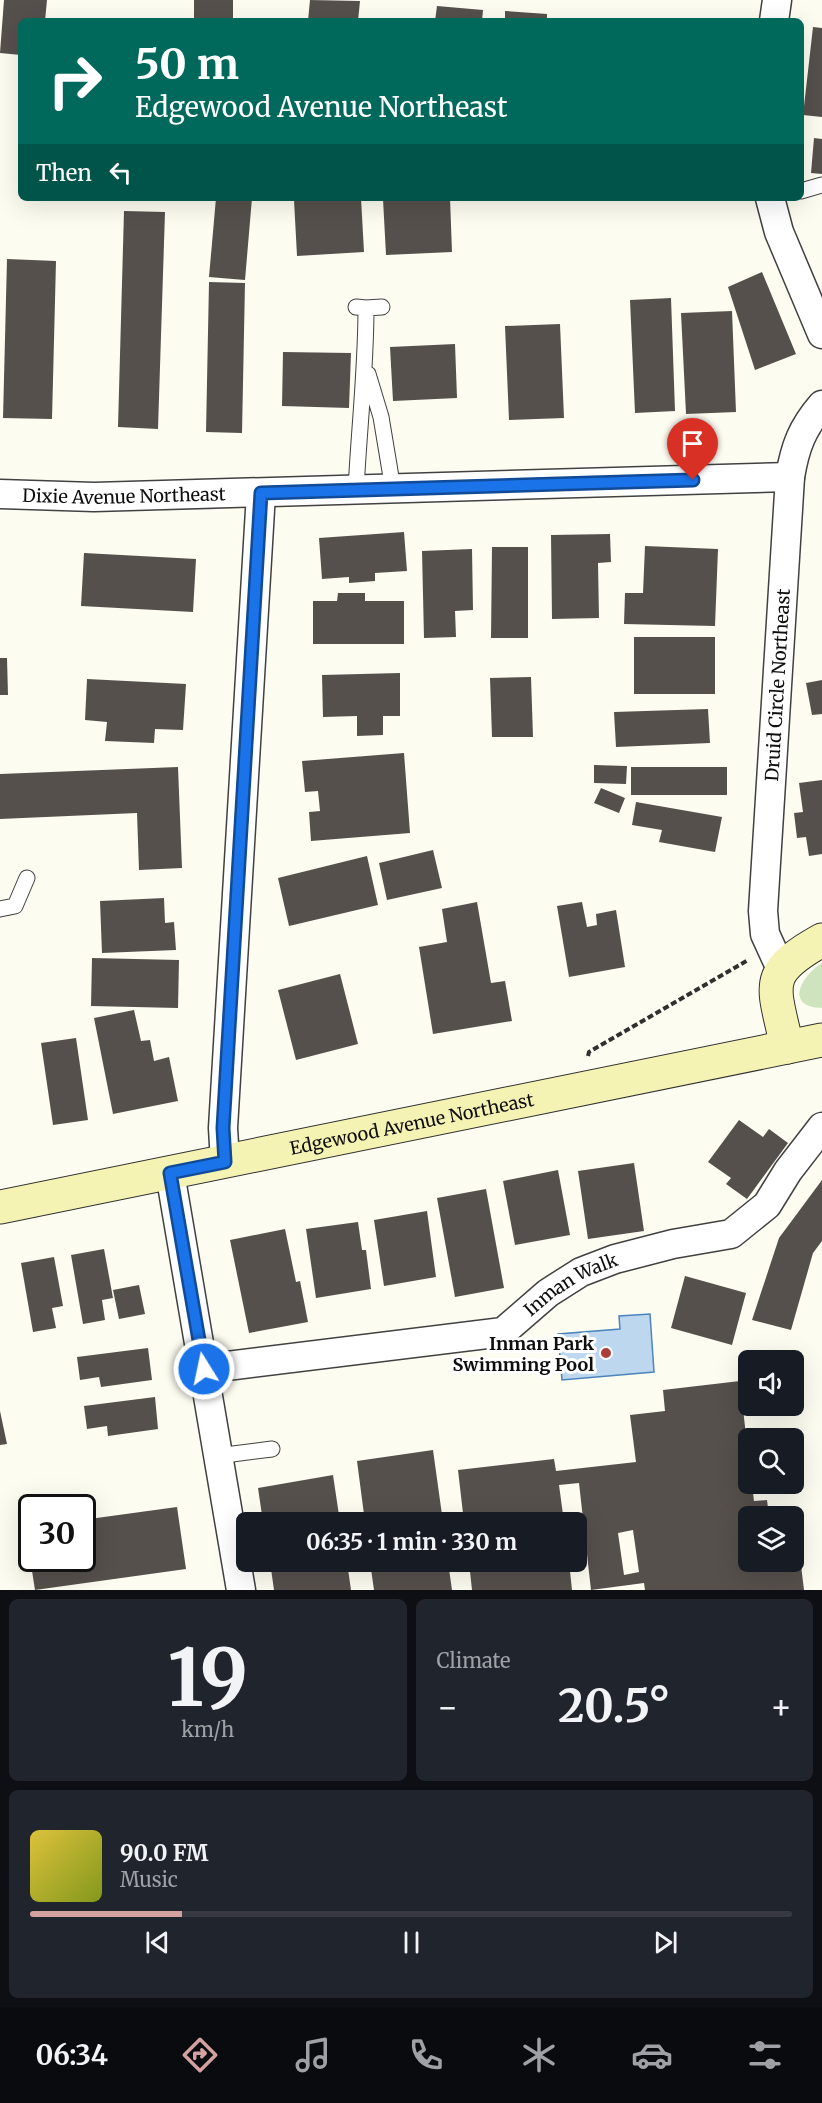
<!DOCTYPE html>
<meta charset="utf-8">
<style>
:root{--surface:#171b24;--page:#20242c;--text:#f1f3f6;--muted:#9ea1a6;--line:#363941;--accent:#d2a1a0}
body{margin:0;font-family:Merriweather,serif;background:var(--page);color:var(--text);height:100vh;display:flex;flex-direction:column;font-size:22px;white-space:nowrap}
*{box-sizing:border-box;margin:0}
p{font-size:20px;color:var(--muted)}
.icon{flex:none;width:33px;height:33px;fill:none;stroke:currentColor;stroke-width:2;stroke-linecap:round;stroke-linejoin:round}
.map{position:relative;height:1590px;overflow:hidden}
.drawer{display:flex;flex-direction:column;gap:9px;padding:9px;background:#0d0f14;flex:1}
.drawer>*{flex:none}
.hud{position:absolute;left:18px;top:18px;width:786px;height:183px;border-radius:9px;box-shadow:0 6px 24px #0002;background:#00695c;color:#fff;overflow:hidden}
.buttons{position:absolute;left:738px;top:1350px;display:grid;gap:12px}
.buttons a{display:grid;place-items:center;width:66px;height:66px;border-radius:9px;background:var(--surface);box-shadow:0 6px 24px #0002;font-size:30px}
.speed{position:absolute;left:18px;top:1494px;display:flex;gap:12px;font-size:30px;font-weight:700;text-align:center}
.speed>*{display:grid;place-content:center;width:78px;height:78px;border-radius:50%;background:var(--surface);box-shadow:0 6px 24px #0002;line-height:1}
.speed .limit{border:3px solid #111;border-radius:9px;background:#fff;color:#111}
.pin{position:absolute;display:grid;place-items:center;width:51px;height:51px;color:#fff;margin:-62px -26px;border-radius:50% 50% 50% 0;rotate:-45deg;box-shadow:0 0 6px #0007}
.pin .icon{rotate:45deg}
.me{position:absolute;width:66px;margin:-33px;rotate:350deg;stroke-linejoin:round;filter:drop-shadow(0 0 4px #0008)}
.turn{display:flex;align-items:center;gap:21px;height:126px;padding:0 18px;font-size:27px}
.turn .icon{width:78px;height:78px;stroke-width:2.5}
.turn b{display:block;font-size:42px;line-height:51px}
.then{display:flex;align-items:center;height:57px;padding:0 18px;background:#0003;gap:12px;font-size:22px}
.big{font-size:45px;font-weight:700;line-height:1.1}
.drawer .widget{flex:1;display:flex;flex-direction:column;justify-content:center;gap:9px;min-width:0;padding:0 21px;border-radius:9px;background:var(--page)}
.drawer .dial{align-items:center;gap:0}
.dial b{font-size:78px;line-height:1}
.song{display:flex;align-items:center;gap:18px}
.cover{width:72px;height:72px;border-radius:9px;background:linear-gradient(135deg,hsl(50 70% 55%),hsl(70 70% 35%))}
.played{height:6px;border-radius:3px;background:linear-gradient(90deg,var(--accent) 20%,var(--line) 20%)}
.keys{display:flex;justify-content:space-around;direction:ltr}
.heat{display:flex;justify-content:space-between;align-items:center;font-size:33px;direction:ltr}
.drawer .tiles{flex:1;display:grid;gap:9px;grid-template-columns:1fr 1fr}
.widget:last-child{grid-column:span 2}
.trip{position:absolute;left:236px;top:1512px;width:351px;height:60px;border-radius:9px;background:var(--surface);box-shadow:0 6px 24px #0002;font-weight:700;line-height:60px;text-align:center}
.tabs{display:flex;height:96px;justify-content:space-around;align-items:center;background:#090b0e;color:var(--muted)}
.tabs .icon{width:42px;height:42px}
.tabs .selected{color:var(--accent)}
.tabs b{font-size:27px;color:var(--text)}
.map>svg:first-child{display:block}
.green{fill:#cee4be}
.water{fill:#bcd7ee;stroke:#4c85bc;stroke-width:1.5}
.building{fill:#55504c;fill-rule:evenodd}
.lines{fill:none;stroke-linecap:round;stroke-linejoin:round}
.lane-casing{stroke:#414141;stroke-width:17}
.street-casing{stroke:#414141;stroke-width:31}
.secondary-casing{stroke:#303030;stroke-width:35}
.path{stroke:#303030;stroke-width:4;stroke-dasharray:6 3;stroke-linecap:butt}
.lane{stroke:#fff;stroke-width:15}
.street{stroke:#fff;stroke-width:28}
.secondary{stroke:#f5f3b4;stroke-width:33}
.route-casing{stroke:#114b97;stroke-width:15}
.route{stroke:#1a73e8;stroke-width:10}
.poi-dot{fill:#ac3d38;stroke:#fff;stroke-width:2}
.labels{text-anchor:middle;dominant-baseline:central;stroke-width:6;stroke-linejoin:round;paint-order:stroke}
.street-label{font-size:18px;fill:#0e0e0e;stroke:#fff}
.poi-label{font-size:18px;font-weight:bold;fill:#0e0e0e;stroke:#fff;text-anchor:end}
</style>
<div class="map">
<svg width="822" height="1590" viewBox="0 0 822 1590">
<rect width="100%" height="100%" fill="#fdfcf1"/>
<path class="green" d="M822,963V1008C784,1007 801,976 822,963Z"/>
<path class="water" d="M650,1314L654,1372L562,1380L558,1334L620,1329L619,1316Z"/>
<path class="building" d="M4,0H47L45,21H21V55L0,53Z
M194,0H233V21H194Z
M310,0L360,1L358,21H308Z
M437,6L483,10L482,21H435Z
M505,11L547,14V21H505Z
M813,27L822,28V117L803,115Z
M814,138L822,139V174L811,173Z
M216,198H252L245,280L209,277Z
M361,198L364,252L297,256L294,200Z
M450,198L452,252L386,255L383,199Z
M124,211L165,212L158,429L118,427Z
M7,259L56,261L52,419L3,418Z
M762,272L796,354L755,370L728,287Z
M209,282L245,283L242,433L206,432Z
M671,298L675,411L635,413L630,300Z
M732,311L736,412L686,414L681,313Z
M560,324L564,418L509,420L505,326Z
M455,344L457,398L393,401L390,347Z
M283,352L351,353L349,408L282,406Z
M404,532L407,571L375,573V581L349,583V577L322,579L319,538Z
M610,534L611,562L598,563L599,618L552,619L551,535Z
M645,546L718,549L715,626L624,624L625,593H643Z
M492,547H528V638H491Z
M472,549L473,610L455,611L456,637L424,638L422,551Z
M84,553L196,559L193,612L81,606Z
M338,593H365V601H404V644H313V601H337Z
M634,637H715V694H634Z
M0,658H7L8,695H0Z
M400,673V716H383V735L357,736V716L323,717L322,675Z
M531,677L533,737H492L490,678Z
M87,679L186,684L183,730L155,729L154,743L105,741L107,722L85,720Z
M822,680V714L812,715L806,683Z
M708,709L710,743L616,747L614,712Z
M404,753L410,833L311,841L309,812L320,811L318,791L305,792L302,761Z
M594,765L627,766L626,784L594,783Z
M178,767L182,868L139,870L137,813L0,819V774Z
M631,767H727V795H631Z
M822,780V854L809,856L806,837L797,838L794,813L803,812L799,783Z
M601,788L625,798L619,813L594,803Z
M636,802L722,817L715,852L659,842L662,830L632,825Z
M433,850L442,888L387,900L379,863Z
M367,856L378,905L289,926L278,878Z
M164,898L165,923L174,922L176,950L102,953L100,901Z
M477,902L491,983L505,981L512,1021L433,1034L419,947L447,942L442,909Z
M582,902L587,927L597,925L596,914L616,910L625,967L569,977L557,906Z
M92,958L179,960L178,1008L91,1006Z
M340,974L358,1044L296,1060L278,990Z
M134,1010L141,1041L150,1040L154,1061L169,1057L178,1101L113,1114L94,1018Z
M76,1038L88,1120L53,1125L41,1043Z
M739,1120L763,1137L769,1129L788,1143L747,1199L726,1184L731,1178L708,1162Z
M634,1163L644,1231L588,1239L578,1171Z
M558,1170L570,1235L515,1245L503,1181Z
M822,1180V1241L813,1253L791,1330L752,1320L779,1238Z
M486,1189L504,1288L455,1297L437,1198Z
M427,1211L436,1277L384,1286L374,1220Z
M358,1222L362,1250H366L371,1289L316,1298L306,1229Z
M285,1229L296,1282L300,1281L308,1322L249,1333L230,1240Z
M104,1249L113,1298L102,1300L105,1320L83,1324L71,1255Z
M54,1257L63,1306L52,1308L56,1328L33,1332L21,1263Z
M685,1276L746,1293L732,1345L671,1328Z
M139,1285L145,1314L119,1319L113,1290Z
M148,1348L152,1380L101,1387L99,1377L80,1380L77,1357Z
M740,1381L748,1454V1484H752L754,1501L767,1500L769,1516H748V1562H794V1542L798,1541L804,1590H645L644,1583L591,1590L579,1483L559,1485L564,1522H464L458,1470L554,1459L556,1471L636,1462L630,1415L665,1411L663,1390ZM633,1530L639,1572L624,1575L618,1533Z
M155,1397L158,1429L108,1436L107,1426L87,1429L84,1406Z
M0,1411L7,1444L0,1445Z
M433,1450L443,1522H365L357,1461Z
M333,1475L340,1522H263L258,1488Z
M177,1507L186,1569L35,1590L30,1558H82V1520Z
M32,1527V1556H30L26,1528Z
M270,1562H347L351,1590H274Z
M370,1562H448L452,1590H374Z
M469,1562H569L572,1590H472Z"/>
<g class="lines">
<defs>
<path id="lane" d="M801,191L822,185
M366,308L382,307
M368,374L381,417L393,489
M356,490C359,429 366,369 366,308L356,307
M0,909L15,906L27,878
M217,1456L272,1449"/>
<g id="street">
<path d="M774,21L777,0"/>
<path d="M770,198L779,232L822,334"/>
<path id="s1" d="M0,494L94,497L790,477"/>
<path id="s2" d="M781,969L765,934L763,911L790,477C795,447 802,428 822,405"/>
<path d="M225,1162L223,1128L261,493"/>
<path d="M170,1173L241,1590"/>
<path id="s3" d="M203,1369L503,1332L548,1293L581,1272L615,1259L673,1244L731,1234L767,1205L788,1171L822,1127"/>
</g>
<g id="secondary">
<path d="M787,1047C774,985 761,974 822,940"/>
<path id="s4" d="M0,1207L822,1040"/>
</g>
</defs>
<use href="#lane" class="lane-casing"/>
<use href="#street" class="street-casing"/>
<use href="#secondary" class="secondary-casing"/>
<path class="path" d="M588,1056L589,1052L748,960"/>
<use href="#lane" class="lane"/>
<use href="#street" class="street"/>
<use href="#secondary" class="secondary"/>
</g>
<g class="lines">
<defs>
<path id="route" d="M204,1369L170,1173L225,1162L223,1128L261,493L693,480"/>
</defs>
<use href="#route" class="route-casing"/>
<use href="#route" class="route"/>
</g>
<circle class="poi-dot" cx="606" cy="1353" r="6"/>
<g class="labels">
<g class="street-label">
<text stroke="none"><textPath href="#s1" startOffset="124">Dixie Avenue Northeast</textPath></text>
<text stroke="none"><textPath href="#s2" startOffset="288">Druid Circle Northeast</textPath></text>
<text stroke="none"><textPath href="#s4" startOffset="420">Edgewood Avenue Northeast</textPath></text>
<text stroke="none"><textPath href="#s3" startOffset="386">Inman Walk</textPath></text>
</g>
<g class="poi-label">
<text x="594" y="1343">Inman Park<tspan x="594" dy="21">Swimming Pool</tspan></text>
</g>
</g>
</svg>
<div class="buttons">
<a><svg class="icon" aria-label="sound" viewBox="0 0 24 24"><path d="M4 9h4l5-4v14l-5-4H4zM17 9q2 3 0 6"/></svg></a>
<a><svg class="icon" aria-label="search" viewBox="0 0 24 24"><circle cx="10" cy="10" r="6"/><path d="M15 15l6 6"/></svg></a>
<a><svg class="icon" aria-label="layers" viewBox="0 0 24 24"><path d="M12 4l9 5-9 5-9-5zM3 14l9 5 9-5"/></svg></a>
</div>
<div class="speed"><div class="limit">30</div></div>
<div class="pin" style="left:693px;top:480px;background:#d93025"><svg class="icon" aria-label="arrive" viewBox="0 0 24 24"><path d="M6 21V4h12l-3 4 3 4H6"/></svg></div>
<svg class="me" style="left:204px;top:1369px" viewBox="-20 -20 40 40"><circle r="17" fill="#1a73e8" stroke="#fff" stroke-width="3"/><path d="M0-11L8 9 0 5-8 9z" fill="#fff"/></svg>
<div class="trip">06:35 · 1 min · 330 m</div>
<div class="hud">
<div class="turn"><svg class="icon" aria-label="right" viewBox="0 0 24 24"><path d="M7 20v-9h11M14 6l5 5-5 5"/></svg><div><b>50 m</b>Edgewood Avenue Northeast</div></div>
<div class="then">Then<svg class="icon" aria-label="left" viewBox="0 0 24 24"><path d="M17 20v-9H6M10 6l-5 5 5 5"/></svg></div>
</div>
</div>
<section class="drawer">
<div class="tiles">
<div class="widget dial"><b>19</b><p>km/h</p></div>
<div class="widget"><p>Climate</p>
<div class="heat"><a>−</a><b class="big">20.5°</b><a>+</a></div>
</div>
<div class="widget">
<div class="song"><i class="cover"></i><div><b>90.0 FM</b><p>Music</p></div></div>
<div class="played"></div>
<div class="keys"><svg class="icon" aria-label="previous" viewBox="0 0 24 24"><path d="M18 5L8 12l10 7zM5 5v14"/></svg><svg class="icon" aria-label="pause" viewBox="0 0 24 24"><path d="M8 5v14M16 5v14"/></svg><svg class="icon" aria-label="next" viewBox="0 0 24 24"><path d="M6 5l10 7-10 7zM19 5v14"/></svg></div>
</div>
</div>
</section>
<nav class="tabs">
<b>06:34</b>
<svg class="icon selected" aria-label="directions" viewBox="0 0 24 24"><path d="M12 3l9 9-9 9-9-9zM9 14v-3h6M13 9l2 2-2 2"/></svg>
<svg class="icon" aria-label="music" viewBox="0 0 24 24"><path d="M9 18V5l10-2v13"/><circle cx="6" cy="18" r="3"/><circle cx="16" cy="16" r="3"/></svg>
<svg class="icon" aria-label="phone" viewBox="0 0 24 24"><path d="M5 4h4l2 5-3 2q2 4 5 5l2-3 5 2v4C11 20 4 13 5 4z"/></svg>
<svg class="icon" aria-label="climate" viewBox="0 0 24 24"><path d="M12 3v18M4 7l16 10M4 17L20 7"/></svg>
<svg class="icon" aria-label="car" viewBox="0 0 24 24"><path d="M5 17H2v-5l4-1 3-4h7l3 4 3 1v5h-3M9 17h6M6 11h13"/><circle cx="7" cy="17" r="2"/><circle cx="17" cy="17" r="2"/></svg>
<svg class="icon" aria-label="filters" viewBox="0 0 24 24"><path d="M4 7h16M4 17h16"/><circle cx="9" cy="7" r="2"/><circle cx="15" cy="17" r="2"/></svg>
</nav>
